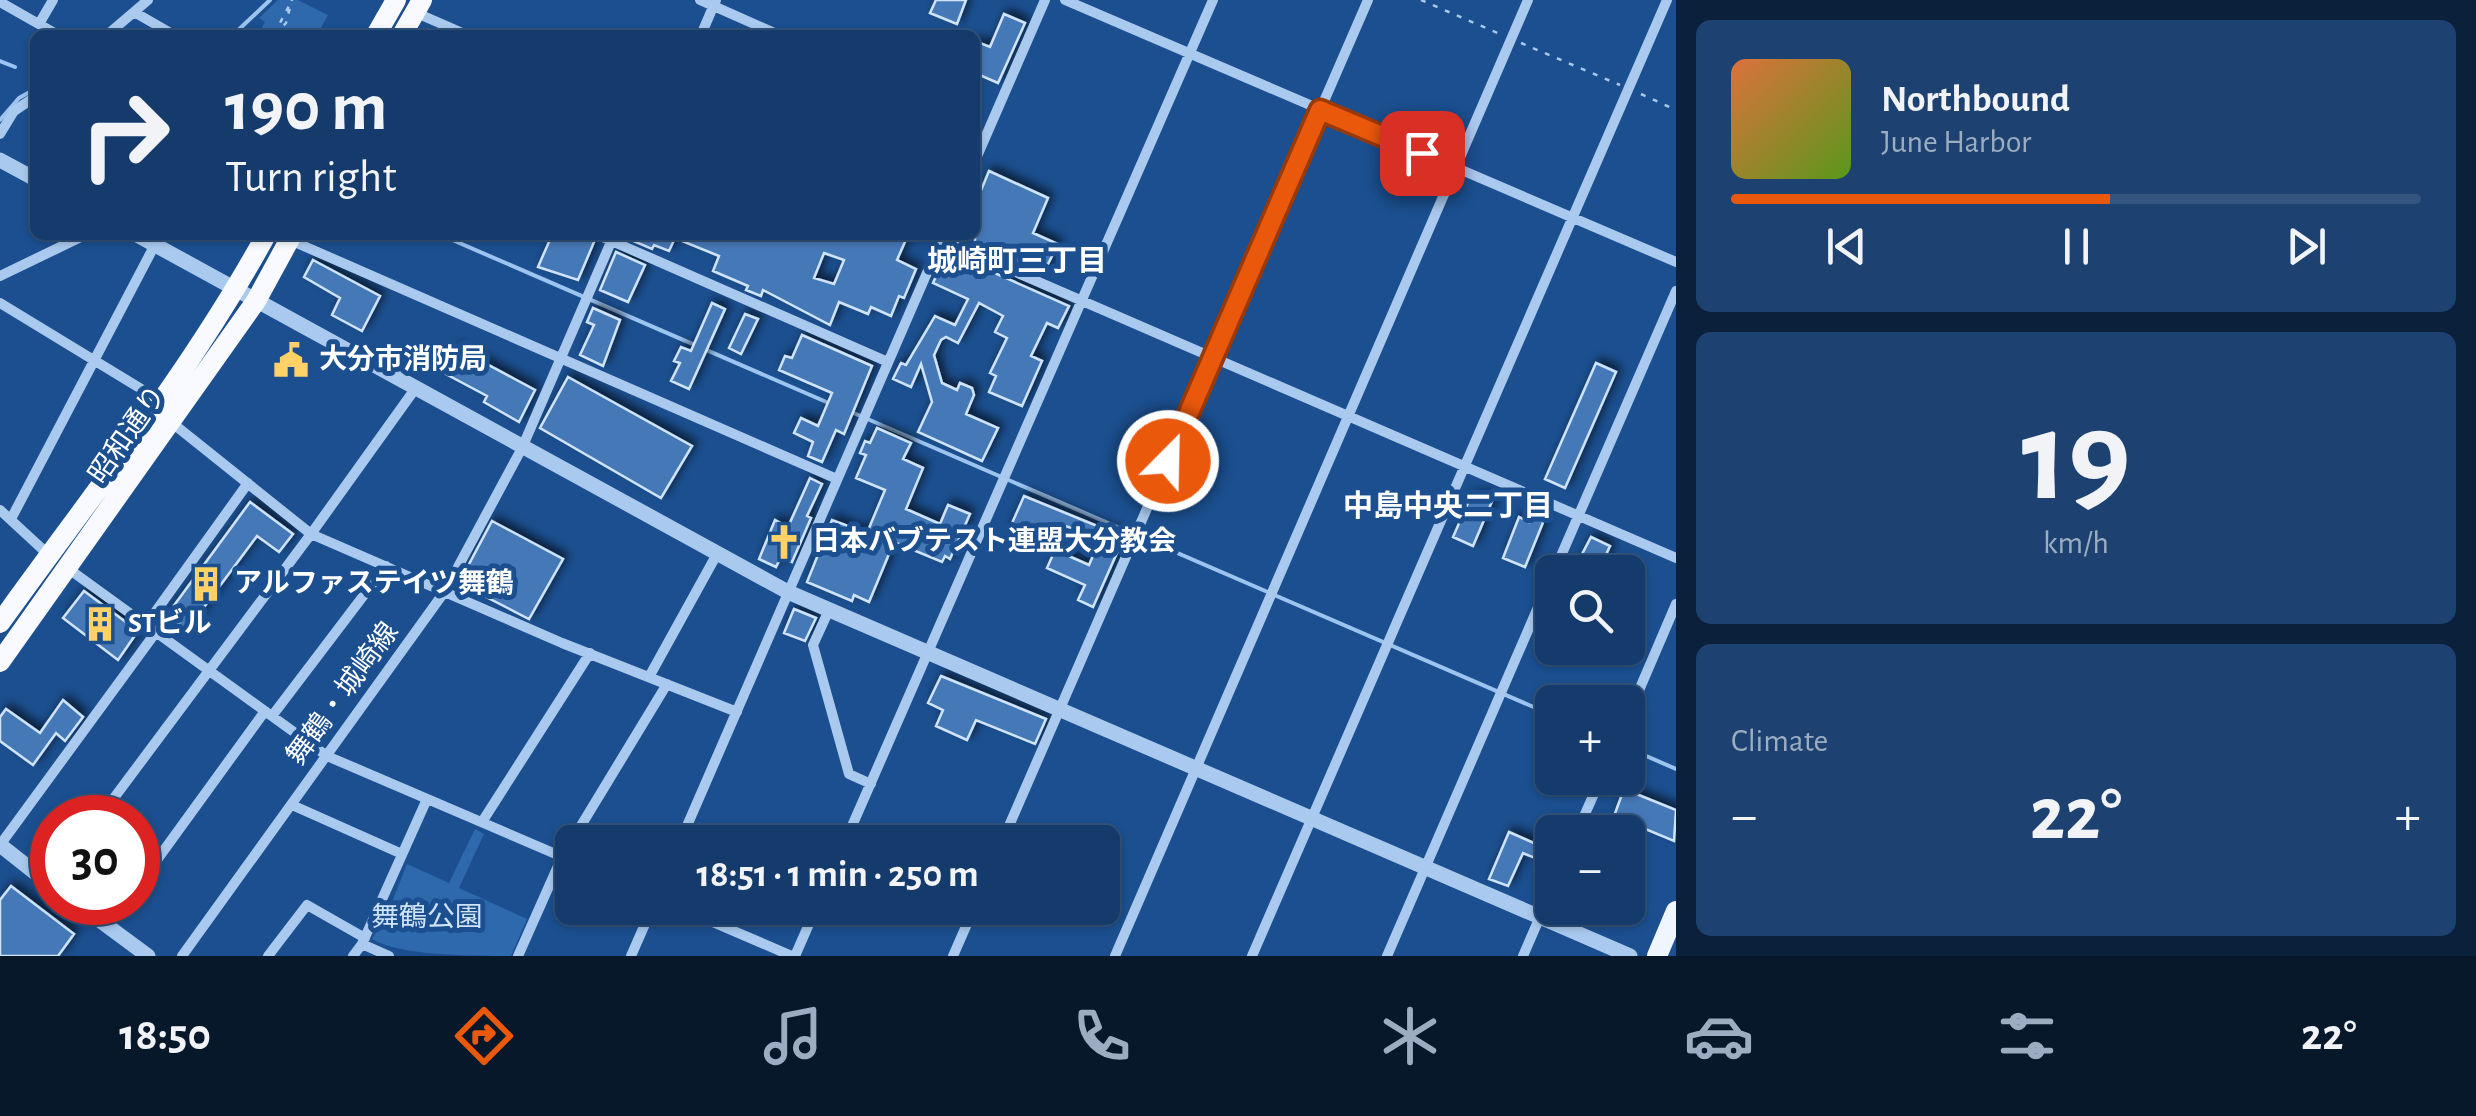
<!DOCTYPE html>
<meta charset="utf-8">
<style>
:root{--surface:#143b6b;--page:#1d4271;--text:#f1f3f6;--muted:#9dadc1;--line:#33557e;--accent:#ea580c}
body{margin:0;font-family:"Alegreya Sans","Noto Sans JP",sans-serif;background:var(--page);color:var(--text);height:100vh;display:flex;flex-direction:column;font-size:38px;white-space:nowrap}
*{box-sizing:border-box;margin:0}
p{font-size:32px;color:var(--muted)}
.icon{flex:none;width:55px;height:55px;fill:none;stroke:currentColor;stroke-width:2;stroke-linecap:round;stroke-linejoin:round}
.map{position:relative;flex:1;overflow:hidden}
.panel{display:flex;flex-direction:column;gap:20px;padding:20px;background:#0b203b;width:800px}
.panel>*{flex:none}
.banner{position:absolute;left:30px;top:30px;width:950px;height:210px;border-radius:15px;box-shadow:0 2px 8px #0004,0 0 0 2px var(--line);background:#143b6b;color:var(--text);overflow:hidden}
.controls{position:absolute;left:1535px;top:555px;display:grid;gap:20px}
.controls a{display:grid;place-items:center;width:110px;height:110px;border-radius:15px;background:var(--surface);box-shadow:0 2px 8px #0004,0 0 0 2px var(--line);font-size:50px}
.speed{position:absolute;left:30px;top:795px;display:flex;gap:20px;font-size:50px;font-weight:700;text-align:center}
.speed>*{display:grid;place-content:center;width:130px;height:130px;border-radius:50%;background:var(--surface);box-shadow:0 2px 8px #0004,0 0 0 2px var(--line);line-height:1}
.speed .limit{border:15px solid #d22;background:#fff;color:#111}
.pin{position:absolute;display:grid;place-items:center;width:85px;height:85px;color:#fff;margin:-42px;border-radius:20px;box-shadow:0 5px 15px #0006}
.me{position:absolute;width:110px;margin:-55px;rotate:23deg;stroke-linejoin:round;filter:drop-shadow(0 0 8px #0008)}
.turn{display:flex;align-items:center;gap:35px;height:210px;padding:0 30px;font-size:45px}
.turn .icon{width:130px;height:130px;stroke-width:2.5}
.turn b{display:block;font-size:70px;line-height:85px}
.big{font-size:75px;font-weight:700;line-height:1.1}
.panel .card{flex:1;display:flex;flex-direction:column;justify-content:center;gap:15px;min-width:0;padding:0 35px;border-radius:15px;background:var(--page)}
.panel .dial{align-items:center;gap:0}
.dial b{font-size:130px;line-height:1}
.song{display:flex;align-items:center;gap:30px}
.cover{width:120px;height:120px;border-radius:15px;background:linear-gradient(135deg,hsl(20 70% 55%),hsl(90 70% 35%))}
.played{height:10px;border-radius:5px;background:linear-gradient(90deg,var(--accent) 55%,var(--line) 55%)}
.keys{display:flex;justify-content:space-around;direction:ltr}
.heat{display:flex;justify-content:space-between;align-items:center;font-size:55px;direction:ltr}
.trip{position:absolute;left:555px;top:825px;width:565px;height:100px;border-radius:15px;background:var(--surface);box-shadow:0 2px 8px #0004,0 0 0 2px var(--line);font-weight:700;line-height:100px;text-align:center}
.tabs{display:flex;height:160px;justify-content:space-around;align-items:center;background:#08182b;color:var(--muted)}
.tabs .icon{width:70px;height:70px}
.tabs .current{color:var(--accent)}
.tabs b{font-size:45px;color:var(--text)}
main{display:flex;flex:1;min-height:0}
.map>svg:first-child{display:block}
.green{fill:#2e69ad}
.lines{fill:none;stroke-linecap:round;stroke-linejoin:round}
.stream{stroke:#9cc4f0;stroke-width:4}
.building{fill:#4478b7;stroke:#cfe3fa;stroke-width:2.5;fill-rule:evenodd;filter:url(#shadow)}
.path{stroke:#a9c9ee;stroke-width:2.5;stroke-dasharray:5 8;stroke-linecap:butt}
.minor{stroke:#a9c9ee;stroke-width:10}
.tertiary{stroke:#a9c9ee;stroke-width:15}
.primary{stroke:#f0f6ff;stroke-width:20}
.trunk{stroke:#f8faff;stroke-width:20}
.route-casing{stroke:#983908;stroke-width:25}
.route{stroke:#ea580c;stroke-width:18}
.labels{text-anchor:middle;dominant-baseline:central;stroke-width:10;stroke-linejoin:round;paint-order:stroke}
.poi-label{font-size:28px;font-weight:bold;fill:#fff;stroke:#1b4f8f;text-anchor:start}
.street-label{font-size:28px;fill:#fff;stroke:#1b4f8f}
.park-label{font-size:28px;fill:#cfe3fa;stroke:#1b4f8f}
.neighbourhood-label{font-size:30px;font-weight:bold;fill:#fff;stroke:#1b4f8f}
</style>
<main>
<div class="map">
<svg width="1676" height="956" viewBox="0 0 1676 956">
<defs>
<filter id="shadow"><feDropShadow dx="4.5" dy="-4.5" stdDeviation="5" flood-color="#0009"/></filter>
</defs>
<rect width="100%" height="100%" fill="#1b4f8f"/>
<path class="green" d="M278,0H298L328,15L317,35H258L265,22L259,18Z
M475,829L484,834L459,888L527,919L511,956C474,956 399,956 372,939L390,907L407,864L449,883Z"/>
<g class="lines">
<path class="stream" d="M233,35L270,0
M0,61L15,67
M0,120L19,98L35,89
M441,235L831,404
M849,411L1552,715
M1628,748L1676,769"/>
</g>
<path class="building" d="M936,0H966L957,24L930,13Z
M1004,14L1025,23L998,83L975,73V41L990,47Z
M989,171L1048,198L1033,233L1058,244L1044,272L975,243V205Z
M552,235H584L594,242L578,280L538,267Z
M632,235H713L725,240L728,235H877L885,239L887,235H908L897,260L916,269L904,298L899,296L891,316L871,307L868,314L839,302L830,325L763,290L761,296L746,290L748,286L713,271L719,256L675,238L669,251L654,245L652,249L631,240ZM824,253L844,260L834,284L814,278Z
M616,252L645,265L628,302L600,290Z
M947,252L1069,306L1058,328L1047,323L1031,356L1042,361L1022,406L989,392L996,376L990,373L1007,338L995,332L1003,316L979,303L958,343L946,337L941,340L934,355L942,383L957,390L960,383L972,388L974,395L966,414L998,428L982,461L918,432L932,402L921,364L911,387L893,379L901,363L906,365L935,316L955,325L968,299L933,283Z
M313,260L380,296L362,331L332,315L340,298L304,277Z
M712,303L725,309L689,389L671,381L680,363L674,361L681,347L691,351Z
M593,308L620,320L603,366L580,355L594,325L587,322Z
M745,314L758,319L741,354L729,348Z
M802,335L872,366L844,434L836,430L822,462L808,456L813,442L794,433L801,418L818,426L832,393L779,370L785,356L792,358Z
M457,348L535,390L519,422L484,402L487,396L444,373Z
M1596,363L1616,372L1565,488L1545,479Z
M568,377L692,446L661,498L540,428Z
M877,428L911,443L903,459L923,468L906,509L940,524L948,505L970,514L950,559L945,556L942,562L894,542L869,602L854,595L852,601L807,582L832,520L867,533L885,490L856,478L866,455L860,453L865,441L870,443Z
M810,478L822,484L807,516L811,518L792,562L781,557L776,567L759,559L775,520L788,527Z
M1483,495L1493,499L1473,546L1453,537L1471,496L1480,500Z
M1024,496L1124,537L1093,607L1078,600L1085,585L1047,568L1055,550L1089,565L1100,540L1066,526L1061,537L1037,526L1031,540L1009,530Z
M250,502L293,534L279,552L257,536L187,630L167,615Z
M1532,515L1544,520L1525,567L1503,558L1519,517L1529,522Z
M492,521L563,559L529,619L459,583Z
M1591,537L1610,546L1598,572H1586L1589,567L1578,562Z
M84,591L138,631L118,660L63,618Z
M794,609L816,618L805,641L784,633Z
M941,676L1046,719L1035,744L976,720L967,740L936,726L943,710L928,703Z
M63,700L83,717L65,741L56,733L33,765L0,741V717L6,709L40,733Z
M1624,789L1676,810L1674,841L1614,816Z
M1509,832L1552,851V865L1523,853L1508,886L1489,879Z
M11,886L74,934L58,956H0V900Z"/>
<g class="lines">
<path class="path" d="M1421,0L1500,34
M274,34L289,6
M275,35L286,23L292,0
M1521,43L1620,85
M1641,94L1676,110"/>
<path class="minor" d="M700,0L779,35
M1065,0L1676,262
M0,2L58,35
M412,11L467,35
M134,12L174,35
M39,24L53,0
M107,35L148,0
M701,35L716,0
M0,134L14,111L35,97
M975,161L1045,0
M598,235L888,362
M930,235L1676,558
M290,240L837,479
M0,276L85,235
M0,303L161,401
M171,422L311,534L562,643L737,712
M0,510L52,558
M11,519L160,235
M66,567L327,756L572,861
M1554,572L1676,291
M829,610L813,645L849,774L871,784
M146,625L248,483
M649,677L717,554
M272,716L386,566
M1628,716L1676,604
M292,805L402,854
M99,818L311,534L415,389
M482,822L590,653
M1577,832L1601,778
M680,842L943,236
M845,842L1213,0
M1002,842L1368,0
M0,845L156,632
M138,886L265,711
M680,908L792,956
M108,927L126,902
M362,944L389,956
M182,956L445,591L522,448L614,235
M268,956L307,905L365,938
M353,956L362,944L427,799
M518,956L562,857L667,684
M631,956L652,908
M795,956L816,908
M953,956L974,908
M1115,956L1528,0
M1252,956L1667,0
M1387,956L1552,575
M1523,956L1552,889"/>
<path class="tertiary" d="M0,160L35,179
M137,235L788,592L1630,956
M0,845L52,886
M75,902L148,956"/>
<path class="primary" d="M1657,956L1676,911"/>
<path class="trunk" d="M376,35L396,0
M402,35L422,0
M0,623C91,496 191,372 266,235
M0,662L256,301L292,235"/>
</g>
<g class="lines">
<defs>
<path id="route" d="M1168,461L1320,110L1422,153"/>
</defs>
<use href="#route" class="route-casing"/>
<use href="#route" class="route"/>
</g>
<defs>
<symbol id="civic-bare" viewBox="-9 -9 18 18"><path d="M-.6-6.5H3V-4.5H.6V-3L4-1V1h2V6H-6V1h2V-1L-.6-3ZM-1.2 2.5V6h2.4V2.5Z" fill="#ffd166" stroke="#1b4f8f" stroke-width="2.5" paint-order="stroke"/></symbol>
<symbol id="church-bare" viewBox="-9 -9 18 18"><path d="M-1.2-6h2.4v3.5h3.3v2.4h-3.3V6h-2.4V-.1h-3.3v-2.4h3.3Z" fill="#ffd166" stroke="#1b4f8f" stroke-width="2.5" paint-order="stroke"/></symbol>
<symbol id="building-bare" viewBox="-9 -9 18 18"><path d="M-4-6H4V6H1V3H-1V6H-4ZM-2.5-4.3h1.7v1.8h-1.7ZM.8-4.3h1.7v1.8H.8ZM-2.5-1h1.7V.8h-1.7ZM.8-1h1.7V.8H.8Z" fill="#ffd166" stroke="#1b4f8f" stroke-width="2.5" paint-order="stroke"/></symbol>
</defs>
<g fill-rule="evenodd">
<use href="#civic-bare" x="266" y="335" width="50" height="50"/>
<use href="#church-bare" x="759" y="517" width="50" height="50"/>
<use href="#building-bare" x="181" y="559" width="50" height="50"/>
<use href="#building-bare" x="75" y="599" width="50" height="50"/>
</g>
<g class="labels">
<g class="poi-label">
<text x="319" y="360">大分市消防局</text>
<text x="812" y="542">日本バブテスト連盟大分教会</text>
<text x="234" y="584">アルファステイツ舞鶴</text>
<text x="128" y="624">STビル</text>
</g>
<g class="street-label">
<text transform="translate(128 435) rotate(-55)">昭和通り</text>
<text transform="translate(343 694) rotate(-54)">舞鶴・城崎線</text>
</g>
<g class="park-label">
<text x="427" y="918">舞鶴公園</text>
</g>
<g class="neighbourhood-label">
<text x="1017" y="262">城崎町三丁目</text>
<text x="1448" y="507">中島中央二丁目</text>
</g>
</g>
</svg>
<div class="controls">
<a><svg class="icon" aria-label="search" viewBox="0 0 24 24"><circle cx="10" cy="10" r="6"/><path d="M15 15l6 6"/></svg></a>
<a>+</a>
<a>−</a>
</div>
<div class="speed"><div class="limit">30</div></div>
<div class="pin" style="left:1422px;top:153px;background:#d93025"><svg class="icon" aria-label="arrive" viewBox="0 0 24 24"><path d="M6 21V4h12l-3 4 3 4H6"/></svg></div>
<svg class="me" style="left:1168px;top:461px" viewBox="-20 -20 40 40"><circle r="17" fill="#ea580c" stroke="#fff" stroke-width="3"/><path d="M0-11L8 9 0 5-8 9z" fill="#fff"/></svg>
<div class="trip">18:51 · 1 min · 250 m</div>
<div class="banner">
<div class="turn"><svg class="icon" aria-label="right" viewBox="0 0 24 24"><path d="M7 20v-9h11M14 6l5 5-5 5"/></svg><div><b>190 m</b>Turn right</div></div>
</div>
</div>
<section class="panel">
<div class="card">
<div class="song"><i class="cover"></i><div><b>Northbound</b><p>June Harbor</p></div></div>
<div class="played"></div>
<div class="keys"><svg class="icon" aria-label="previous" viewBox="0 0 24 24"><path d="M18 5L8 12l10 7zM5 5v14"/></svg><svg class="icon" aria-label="pause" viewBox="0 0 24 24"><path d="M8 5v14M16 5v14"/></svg><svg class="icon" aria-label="next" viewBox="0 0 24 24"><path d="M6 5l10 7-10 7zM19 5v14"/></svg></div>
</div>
<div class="card dial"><b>19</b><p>km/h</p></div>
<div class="card"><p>Climate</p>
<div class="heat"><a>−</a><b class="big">22°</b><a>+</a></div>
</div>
</section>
</main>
<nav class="tabs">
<b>18:50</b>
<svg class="icon current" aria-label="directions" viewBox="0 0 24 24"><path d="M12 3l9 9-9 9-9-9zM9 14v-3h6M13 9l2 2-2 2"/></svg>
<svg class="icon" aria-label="music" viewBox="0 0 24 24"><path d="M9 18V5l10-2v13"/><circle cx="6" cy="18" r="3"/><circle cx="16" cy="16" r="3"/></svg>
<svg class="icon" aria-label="phone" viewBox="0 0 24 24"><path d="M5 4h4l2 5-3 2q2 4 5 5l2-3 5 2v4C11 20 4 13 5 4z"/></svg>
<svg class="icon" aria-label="climate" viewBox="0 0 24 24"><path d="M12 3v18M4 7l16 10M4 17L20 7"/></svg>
<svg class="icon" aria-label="car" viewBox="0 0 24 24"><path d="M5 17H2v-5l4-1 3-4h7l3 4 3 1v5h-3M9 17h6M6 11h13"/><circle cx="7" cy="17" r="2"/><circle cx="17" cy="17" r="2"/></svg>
<svg class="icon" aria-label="filters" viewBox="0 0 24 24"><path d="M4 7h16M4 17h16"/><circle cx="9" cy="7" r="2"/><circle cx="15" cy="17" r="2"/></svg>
<b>22°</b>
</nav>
